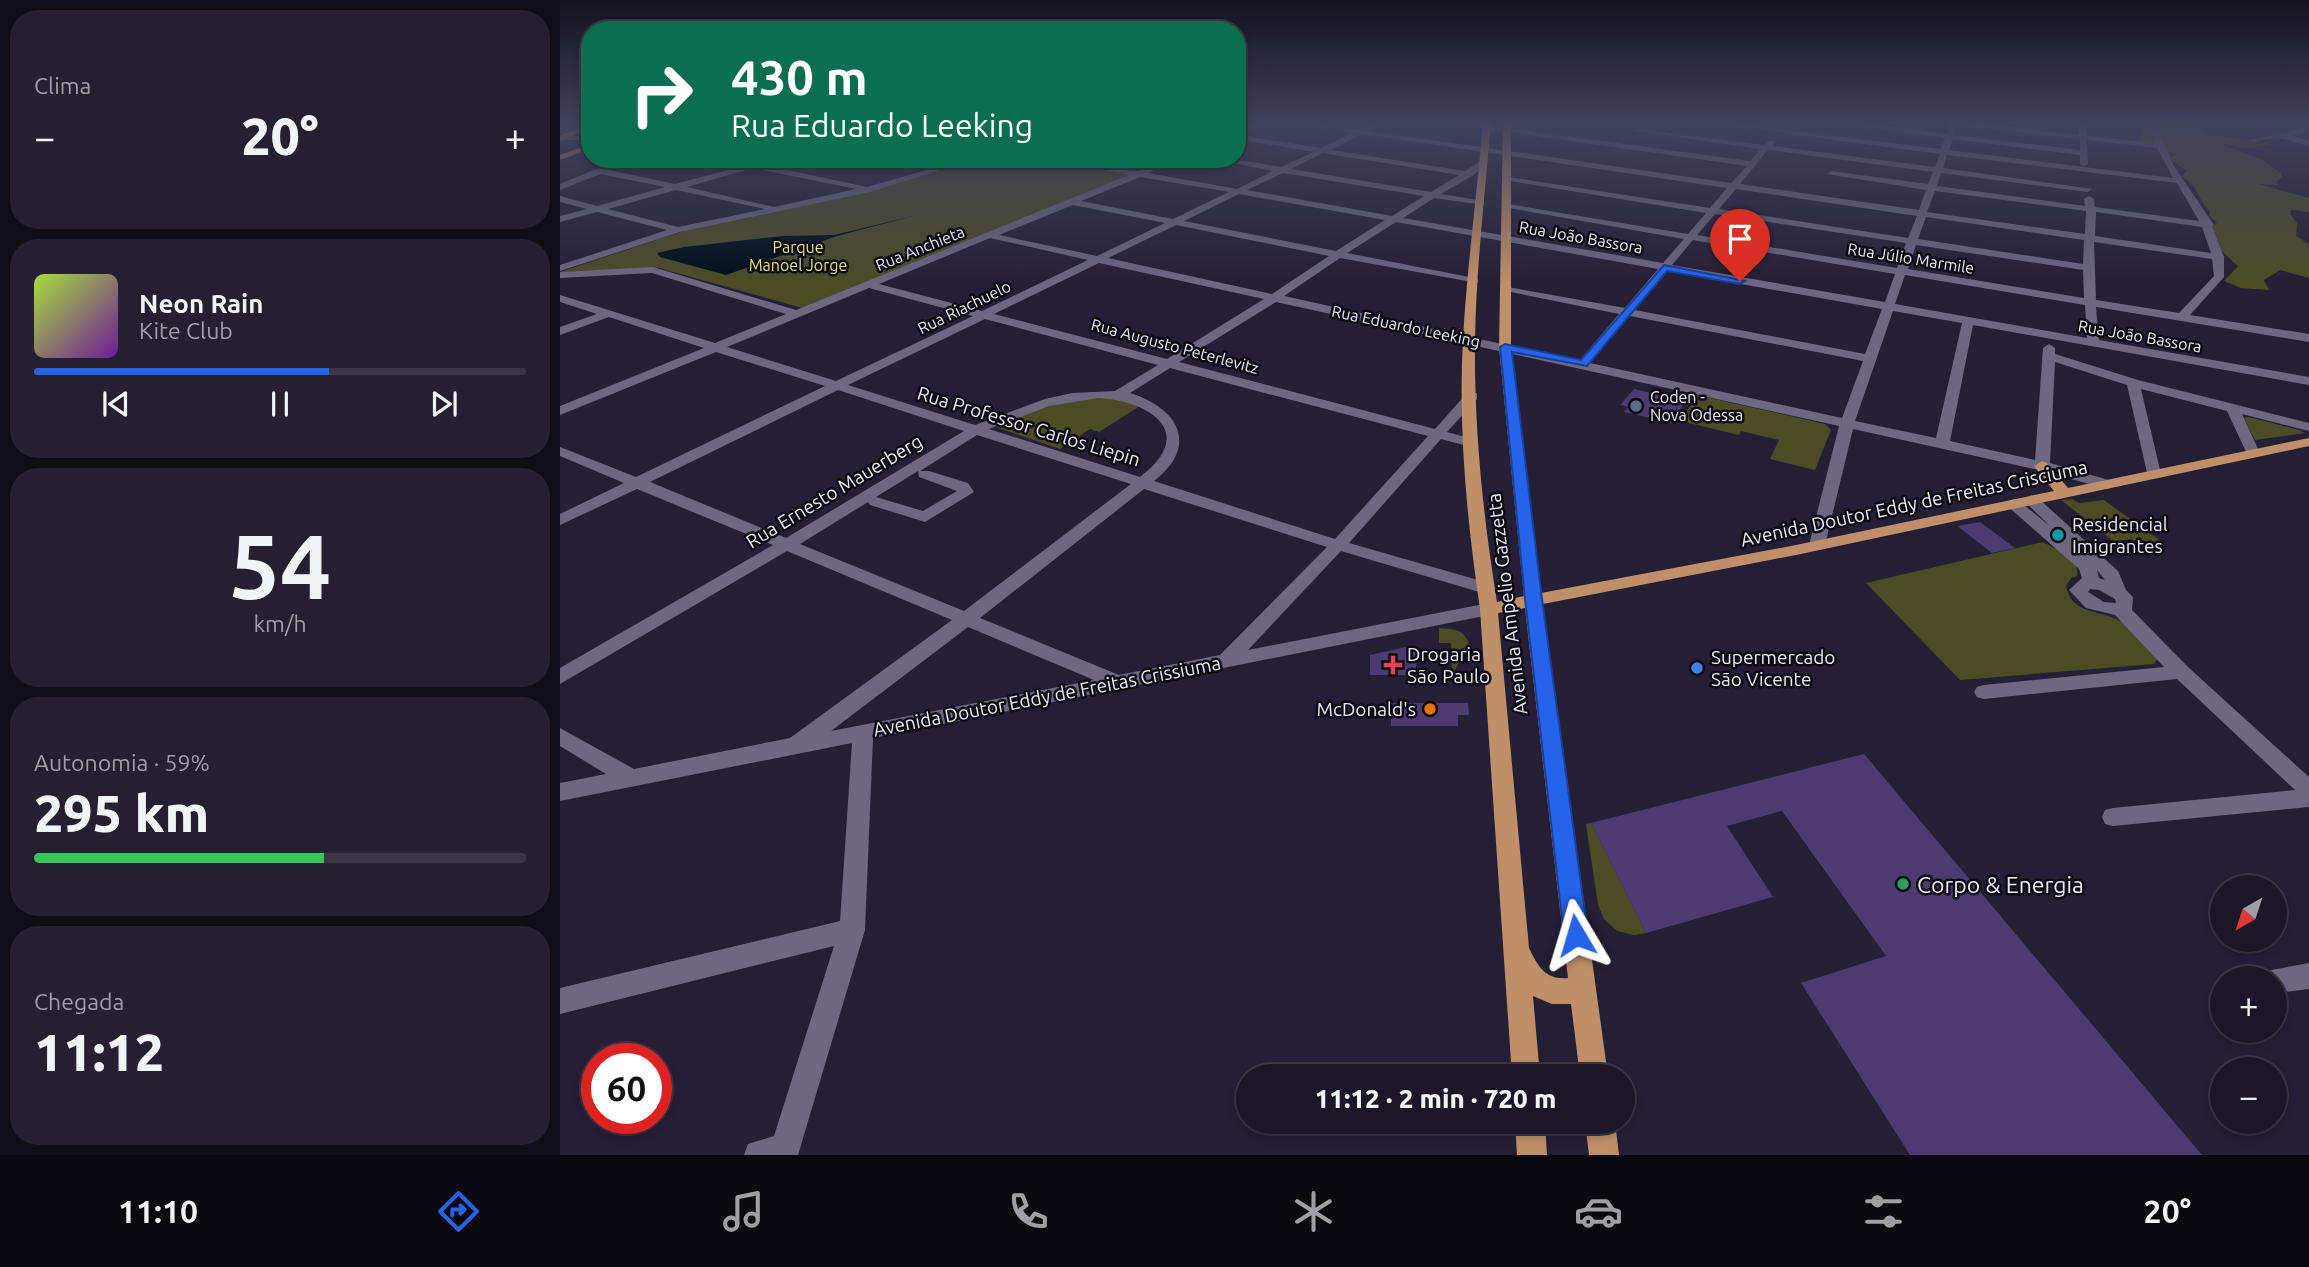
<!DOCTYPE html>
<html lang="pt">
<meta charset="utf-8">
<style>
:root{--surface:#1c1728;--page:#252030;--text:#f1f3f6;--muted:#a09fa8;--line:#3a3645;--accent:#2563eb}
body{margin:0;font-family:Ubuntu,sans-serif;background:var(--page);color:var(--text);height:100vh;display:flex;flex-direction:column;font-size:26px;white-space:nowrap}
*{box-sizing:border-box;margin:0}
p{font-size:23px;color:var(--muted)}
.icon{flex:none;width:38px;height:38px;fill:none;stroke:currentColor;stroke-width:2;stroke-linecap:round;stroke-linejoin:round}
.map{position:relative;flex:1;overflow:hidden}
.panel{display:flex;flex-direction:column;gap:10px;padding:10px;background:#0f0d16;width:560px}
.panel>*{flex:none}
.guide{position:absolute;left:21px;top:21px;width:665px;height:147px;border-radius:28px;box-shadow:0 4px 10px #0003,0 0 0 2px var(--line);background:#0b6e4f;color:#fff;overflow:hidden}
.needle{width:46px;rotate:219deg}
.tools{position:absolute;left:1650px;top:875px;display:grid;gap:14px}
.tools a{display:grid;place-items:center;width:77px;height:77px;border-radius:50%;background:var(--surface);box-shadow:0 4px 10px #0003,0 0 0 2px var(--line);font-size:35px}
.speed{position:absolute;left:21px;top:1043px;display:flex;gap:14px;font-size:35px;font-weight:700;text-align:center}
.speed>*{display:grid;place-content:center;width:91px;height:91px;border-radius:50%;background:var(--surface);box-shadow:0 4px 10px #0003,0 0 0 2px var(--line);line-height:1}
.speed .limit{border:10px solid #d22;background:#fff;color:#111}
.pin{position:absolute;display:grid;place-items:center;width:60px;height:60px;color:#fff;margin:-72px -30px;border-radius:50% 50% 50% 0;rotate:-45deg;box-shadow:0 0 7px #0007}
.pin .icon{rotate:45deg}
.me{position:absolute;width:77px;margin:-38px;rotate:353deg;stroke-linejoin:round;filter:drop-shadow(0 0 5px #0008)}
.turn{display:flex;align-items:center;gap:24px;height:147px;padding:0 35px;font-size:32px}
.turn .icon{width:91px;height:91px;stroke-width:2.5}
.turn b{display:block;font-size:49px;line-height:60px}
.big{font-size:52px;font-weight:800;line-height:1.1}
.panel .tile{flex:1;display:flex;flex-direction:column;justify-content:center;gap:10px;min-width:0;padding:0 24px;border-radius:28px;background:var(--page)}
.panel .dial{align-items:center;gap:0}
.dial b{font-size:91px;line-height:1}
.song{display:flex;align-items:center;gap:21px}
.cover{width:84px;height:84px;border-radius:10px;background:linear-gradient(135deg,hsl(80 70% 55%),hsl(280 70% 35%))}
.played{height:7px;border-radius:4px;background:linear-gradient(90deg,var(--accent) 60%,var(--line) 60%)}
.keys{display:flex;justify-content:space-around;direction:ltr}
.heat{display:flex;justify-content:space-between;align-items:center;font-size:38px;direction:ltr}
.charge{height:10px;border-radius:5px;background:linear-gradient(90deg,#34c759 59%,var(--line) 0)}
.trip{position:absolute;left:676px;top:1064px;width:399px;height:70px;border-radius:35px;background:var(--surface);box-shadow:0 4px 10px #0003,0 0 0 2px var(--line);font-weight:800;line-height:70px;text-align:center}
.tab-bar{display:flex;height:112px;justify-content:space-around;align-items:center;background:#0b0910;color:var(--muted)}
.tab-bar .icon{width:49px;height:49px}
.tab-bar .active{color:var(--accent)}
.tab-bar b{font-size:32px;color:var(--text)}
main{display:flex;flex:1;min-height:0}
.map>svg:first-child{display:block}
.green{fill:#4b4c26}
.water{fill:#000e19}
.building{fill:#4b3b70}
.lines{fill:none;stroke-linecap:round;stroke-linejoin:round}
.minor{fill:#6d6780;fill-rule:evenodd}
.major{fill:#bf8f69;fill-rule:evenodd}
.rail{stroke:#c0bdcc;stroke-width:2;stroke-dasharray:5 2.5;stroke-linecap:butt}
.route{fill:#2563eb;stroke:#184099;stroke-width:2}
.service-dot{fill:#5c6f8a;stroke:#0d0b14;stroke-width:2.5}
.culture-dot{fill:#0f9aa8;stroke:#0d0b14;stroke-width:2.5}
.health-dot{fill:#e0444e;stroke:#0d0b14;stroke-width:2.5}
.shop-dot{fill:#3f7fe0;stroke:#0d0b14;stroke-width:2.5}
.food-dot{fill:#e8710a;stroke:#0d0b14;stroke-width:2.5}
.leisure-dot{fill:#2e9e5b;stroke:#0d0b14;stroke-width:2.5}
.labels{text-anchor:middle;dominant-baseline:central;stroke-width:5;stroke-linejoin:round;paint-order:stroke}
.far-street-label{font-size:16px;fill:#edeaf8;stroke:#0d0b14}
.far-park-label{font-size:16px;fill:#dee181;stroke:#0d0b14}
.far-poi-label{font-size:16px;fill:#edeaf8;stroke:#0d0b14;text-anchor:start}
.street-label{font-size:19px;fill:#edeaf8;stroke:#0d0b14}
.poi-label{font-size:19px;fill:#edeaf8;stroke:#0d0b14;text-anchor:start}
.near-poi-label{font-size:23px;fill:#edeaf8;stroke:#0d0b14;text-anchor:start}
</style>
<main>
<section class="panel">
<div class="tile"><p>Clima</p>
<div class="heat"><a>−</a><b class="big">20°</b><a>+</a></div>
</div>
<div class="tile">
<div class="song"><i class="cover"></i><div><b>Neon Rain</b><p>Kite Club</p></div></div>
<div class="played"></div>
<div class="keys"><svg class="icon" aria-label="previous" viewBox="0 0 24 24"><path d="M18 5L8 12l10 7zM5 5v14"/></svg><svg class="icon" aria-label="pause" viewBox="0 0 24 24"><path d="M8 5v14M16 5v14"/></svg><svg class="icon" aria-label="next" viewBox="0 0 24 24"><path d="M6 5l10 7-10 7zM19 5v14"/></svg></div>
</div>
<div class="tile dial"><b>54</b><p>km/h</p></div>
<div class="tile"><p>Autonomia · 59%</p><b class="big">295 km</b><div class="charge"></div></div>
<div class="tile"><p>Chegada</p><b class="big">11:12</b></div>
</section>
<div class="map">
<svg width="1749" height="1155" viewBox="0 0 1749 1155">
<rect width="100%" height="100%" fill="#251f35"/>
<path class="green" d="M1574,122H1635L1646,131L1645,134L1712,144L1688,148L1658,143L1703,160L1721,173L1722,177L1716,182L1718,185L1698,184L1749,198V212L1731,210L1730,214L1737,223L1736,236L1749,244V278L1720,270L1704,280L1709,290L1681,288L1664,281L1678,266L1653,243L1649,230L1657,223L1649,216L1650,211C1636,198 1641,189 1621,176L1627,171L1607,158L1618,154L1575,142L1581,139L1582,126L1594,130L1601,129Z
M422,159H482L575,175L242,308L99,268L0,272L127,230L309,191Z
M1137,395L1265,424L1271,430L1255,470L1210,459L1219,440L1181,431L1179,435L1121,421Z
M533,397L554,398L580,406L539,432L530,429L500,449L438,428C463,405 501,404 533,397Z
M1689,417L1739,430L1745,433L1695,440L1684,418Z
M1512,499L1519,503L1544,500L1601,541L1579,545L1571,539L1554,542L1501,500Z
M1483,542C1497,550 1520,557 1517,576L1511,578L1506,586C1511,615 1542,610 1560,621C1572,627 1583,643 1593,652L1597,659L1594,664L1400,680L1306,583Z
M879,628C893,629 904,629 909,644L887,685L882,681L886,680V672L892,671L891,643H879Z
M1031,823L1086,933L1074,935L1057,931L1044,919L1038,905L1026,824Z"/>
<path class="water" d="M361,214L277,236L166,275L100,257L97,253L124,247L222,236L274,235Z"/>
<path class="building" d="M1074,389L1125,401L1113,423L1064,412L1069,407L1060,405Z
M1420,522L1455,548L1432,553L1397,526Z
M846,647L856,652V675H810V655Z
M831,703H908L909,715H898V726H831Z
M1304,754L1642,1155H1350L1241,983L1326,956L1222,811L1167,826L1213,897L1086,933L1031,823Z"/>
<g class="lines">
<path class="minor" d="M0,122H6L0,126Z
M696,122H707L678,135L761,148L792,133L730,122C752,122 775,130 798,129C807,129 814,122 824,122L809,131L1171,183L1187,166L879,122H902L1190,161L1201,149L1074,131L1078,129L1204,145L1211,140L1215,142L1212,146L1375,167L1380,154L1138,122H1162L1381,149L1385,138L1283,125L1240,127L1236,125C1259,114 1356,130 1387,134L1391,122H1409L1519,135V122H1527V136L1595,143L1590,128L1597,126L1614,166L1654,225L1652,227L1664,257V277L1630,315L1749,334V342L1536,307L1539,340L1749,377V385L1413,325L1390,441L1475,460L1483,348L1489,344L1495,348V354L1578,380L1749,423V431L1682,414L1700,453L1693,457L1688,456L1667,411L1581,389L1601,474L1593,479L1588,477L1567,385L1495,362L1490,463L1552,481L1555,484L1552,487L1547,489L1479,470L1293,429L1265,545L1257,550L1249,545L1279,426L716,302L619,362L875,429L907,393H917V399L887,432L916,440L918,443L916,446L911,447L881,439L789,543L932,584L935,588L926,594L781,551L688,650L929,603L938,609L929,615L313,738L305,930L238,1155H184L188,1144L214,1136L274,946L0,1014V988L280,921L292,743L0,801V783L46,774L0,746V728L74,769L230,738L392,620L227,551L0,684V668L213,545L77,489L0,525V514L64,483L0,456V447L76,477L265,386L156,352L0,415V406L144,348L49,317L0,335V327L37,314L0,302V295L155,343L226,314L92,273L0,278V272L93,267L236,310L569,175L491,159C520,159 547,170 576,171C590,171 603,159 619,159L588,173L677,189L713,171L653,159H673L721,167L754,152L677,139V130ZM1397,126L1520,139V150L1394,135ZM802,134L1167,188L1150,208L948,177L944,180L1146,213L1128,234L948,204L943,207L1124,239L1103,263L843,218L874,198L924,205V201L881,194L912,176L929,162L922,160L905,171L771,150ZM1393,139L1520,155V164L1524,166L1528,164L1527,140L1597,148L1613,178L1389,150ZM1208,150L1373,172L1368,184L1271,171L1267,174L1366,190L1359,210L1180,184ZM763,153L899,175L871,192L731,169ZM1387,155L1617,183L1639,221L1535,207L1534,199L1529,196L1524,199L1525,206L1377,186L1381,173L1528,192L1532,189L1383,168ZM723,173L864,196L832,216L687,190ZM580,177L669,192L613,219L521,201ZM1176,189L1357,216L1348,238L1159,209ZM1375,191L1526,211L1525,234L1367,212ZM679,194L825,220L776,251L624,221ZM513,205L605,223L537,256L439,235ZM1536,212L1642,227L1651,253L1535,236ZM1155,214L1346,243L1337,268L1137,235ZM1366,217L1524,240L1523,264L1358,239ZM836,222L1098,269L1065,308L942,286L940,288L946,291L1059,314L1019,361L724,296L780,258L918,283V279L914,278L787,253ZM616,225L769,256L712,294L548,258ZM430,238L528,260L422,311L319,284ZM1133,240L1335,274L1325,302L1112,265ZM1534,242L1652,259L1654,276L1619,313L1536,300ZM1356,245L1523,270L1524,298L1348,269ZM539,263L704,299L607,359L434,314ZM1108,271L1322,309L1305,354L1075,310ZM1345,275L1525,305L1527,338L1335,304ZM309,288L413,316L276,381L167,347ZM1333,311L1402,323L1376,438L1295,421ZM1070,316L1303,361L1282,418L1030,363ZM425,319L598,365L555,391L512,393L485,399L415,425L288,385ZM610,368L868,436L775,539L594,481C640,445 618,408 570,393ZM278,390L404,431L226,538L90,482ZM538,398C591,401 638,433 580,477L429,429L489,406ZM417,435L571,484L404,611L240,544L308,502L310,505L365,522L414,492L408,483L369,471H360ZM358,471L359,477L397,491L363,511L316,497ZM584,489L767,547L660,655L559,675L420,618ZM408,627L534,680L271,731Z
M1745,128L1748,132L1732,135L1749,141V146C1725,139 1718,136 1693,142L1689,140Z
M1,136H30V140H1Z
M61,159H73L49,170L115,184L183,166L157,159L193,163L221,159L204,165L307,187L370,169L323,159C342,159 360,164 379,165C391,166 404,159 417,159L310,192L120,232L0,271V265L107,230L37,212L0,222V216L27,209L0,202V196L37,206L105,187L40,174L0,190V184ZM193,168L296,189L214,207L127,187ZM116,190L205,209L118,227L48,209Z
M1471,495L1477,497L1558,571L1566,590L1573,597L1572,610L1628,667L1749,777V807L1553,826L1545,824L1542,817L1545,810L1553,808L1735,790L1617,679L1424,699L1417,697L1414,692L1417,687L1424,685L1604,667L1555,615L1526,608L1509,590L1522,578L1519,569L1445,504L1453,499L1459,501L1490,526L1463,500ZM1537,570L1545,580L1539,578ZM1530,589L1539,590L1555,599L1556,603L1544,602L1528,592Z
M1749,963V989L1715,993V978H1703L1706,971Z"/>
<path class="major" d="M923,122H931C925,195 916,268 915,341C914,428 923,516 937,602L964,596L939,347L943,122H951V347L981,593L1236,545L1494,491L1474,466L1482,461L1487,463L1508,488L1749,438V446L1236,555L983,604L1048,1076H1020L1011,1004H992L973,996L980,1076H952L920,609C907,521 898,429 903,339C907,267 917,194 923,122ZM965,608L1008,978C986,980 978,967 969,948L938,613Z
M30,123V128L0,141V136Z
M30,144V149L0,160V155Z
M955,1122H985L987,1155H957Z
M1025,1122H1055L1059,1155H1029Z"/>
<path class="rail" d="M0,129L15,122"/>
</g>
<linearGradient id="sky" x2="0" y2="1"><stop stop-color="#14111d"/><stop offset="0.43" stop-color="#40425c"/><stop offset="1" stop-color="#40425c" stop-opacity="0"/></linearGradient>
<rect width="1749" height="284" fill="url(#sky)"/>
<path class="route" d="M1104,265L1185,281L1180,284L1107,271L1027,366L952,352L982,599L1028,935L1024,943L1016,946L1008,943L1004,935L965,599L940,347L945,344L1021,360Z"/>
<circle class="service-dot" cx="1076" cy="406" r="7"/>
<circle class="culture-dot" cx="1498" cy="535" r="7"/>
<path class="health-dot" d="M829.5 654.5h7v7h7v7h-7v7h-7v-7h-7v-7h7z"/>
<circle class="shop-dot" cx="1137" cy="668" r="7"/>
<circle class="food-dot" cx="870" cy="709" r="7"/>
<circle class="leisure-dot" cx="1343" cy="884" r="7"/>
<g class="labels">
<g class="far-street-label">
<text transform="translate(1021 237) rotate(10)">Rua João Bassora</text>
<text transform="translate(360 248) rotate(-22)">Rua Anchieta</text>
<text transform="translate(1351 258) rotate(9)">Rua Júlio Marmile</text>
<text transform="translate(404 307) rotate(-26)">Rua Riachuelo</text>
<text transform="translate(846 326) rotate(12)">Rua Eduardo Leeking</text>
<text transform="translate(1580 336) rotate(10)">Rua João Bassora</text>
<text transform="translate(615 346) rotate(15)">Rua Augusto Peterlevitz</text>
</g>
<g class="far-park-label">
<text x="238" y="247">Parque<tspan x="238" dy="18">Manoel Jorge</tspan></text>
</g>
<g class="far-poi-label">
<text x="1090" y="397">Coden -<tspan x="1090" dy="18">Nova Odessa</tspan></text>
</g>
<g class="street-label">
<text transform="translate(469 426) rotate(17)">Rua Professor Carlos Liepin</text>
<text transform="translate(274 491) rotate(-31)">Rua Ernesto Mauerberg</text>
<text transform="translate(1354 503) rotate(-12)">Avenida Doutor Eddy de Freitas Crisciuma</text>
<text transform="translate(947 604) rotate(-97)">Avenida Ampelio Gazzetta</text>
<text transform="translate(487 696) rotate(-11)">Avenida Doutor Eddy de Freitas Crissiuma</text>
</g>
<g class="poi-label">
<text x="1512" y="524">Residencial<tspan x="1512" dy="22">Imigrantes</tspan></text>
<text x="847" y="654">Drogaria<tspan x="847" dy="22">São Paulo</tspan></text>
<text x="1151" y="657">Supermercado<tspan x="1151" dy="22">São Vicente</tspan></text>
<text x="856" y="709" text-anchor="end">McDonald's</text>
</g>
<g class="near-poi-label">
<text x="1357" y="884">Corpo &amp; Energia</text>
</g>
</g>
</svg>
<div class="tools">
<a><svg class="needle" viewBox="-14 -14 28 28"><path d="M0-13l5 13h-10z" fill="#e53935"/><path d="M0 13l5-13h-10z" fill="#a09fa8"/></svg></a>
<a>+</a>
<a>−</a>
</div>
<div class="speed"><div class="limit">60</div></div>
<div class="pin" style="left:1180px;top:281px;background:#d93025"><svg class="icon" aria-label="arrive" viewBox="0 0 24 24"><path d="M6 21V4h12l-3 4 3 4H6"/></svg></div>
<svg class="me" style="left:1016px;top:935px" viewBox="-20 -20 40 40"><path d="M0-17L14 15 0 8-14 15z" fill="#2563eb" stroke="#fff" stroke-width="4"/></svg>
<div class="trip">11:12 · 2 min · 720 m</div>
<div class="guide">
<div class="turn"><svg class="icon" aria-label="right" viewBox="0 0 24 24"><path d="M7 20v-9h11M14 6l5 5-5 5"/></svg><div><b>430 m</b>Rua Eduardo Leeking</div></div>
</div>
</div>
</main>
<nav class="tab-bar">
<b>11:10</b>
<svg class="icon active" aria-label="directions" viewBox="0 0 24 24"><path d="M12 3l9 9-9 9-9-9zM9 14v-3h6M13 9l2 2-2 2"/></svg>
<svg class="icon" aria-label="music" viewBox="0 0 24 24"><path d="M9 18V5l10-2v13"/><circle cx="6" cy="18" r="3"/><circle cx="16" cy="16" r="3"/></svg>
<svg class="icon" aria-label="phone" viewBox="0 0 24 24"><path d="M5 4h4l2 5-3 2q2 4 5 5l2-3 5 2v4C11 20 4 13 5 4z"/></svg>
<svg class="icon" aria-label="climate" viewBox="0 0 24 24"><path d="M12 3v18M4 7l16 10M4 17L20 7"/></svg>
<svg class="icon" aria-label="car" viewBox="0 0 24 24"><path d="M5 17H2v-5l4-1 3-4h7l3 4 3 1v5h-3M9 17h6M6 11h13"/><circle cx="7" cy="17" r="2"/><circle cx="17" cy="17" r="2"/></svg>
<svg class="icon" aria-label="filters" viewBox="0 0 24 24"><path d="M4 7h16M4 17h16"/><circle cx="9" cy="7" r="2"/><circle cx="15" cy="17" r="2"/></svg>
<b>20°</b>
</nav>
